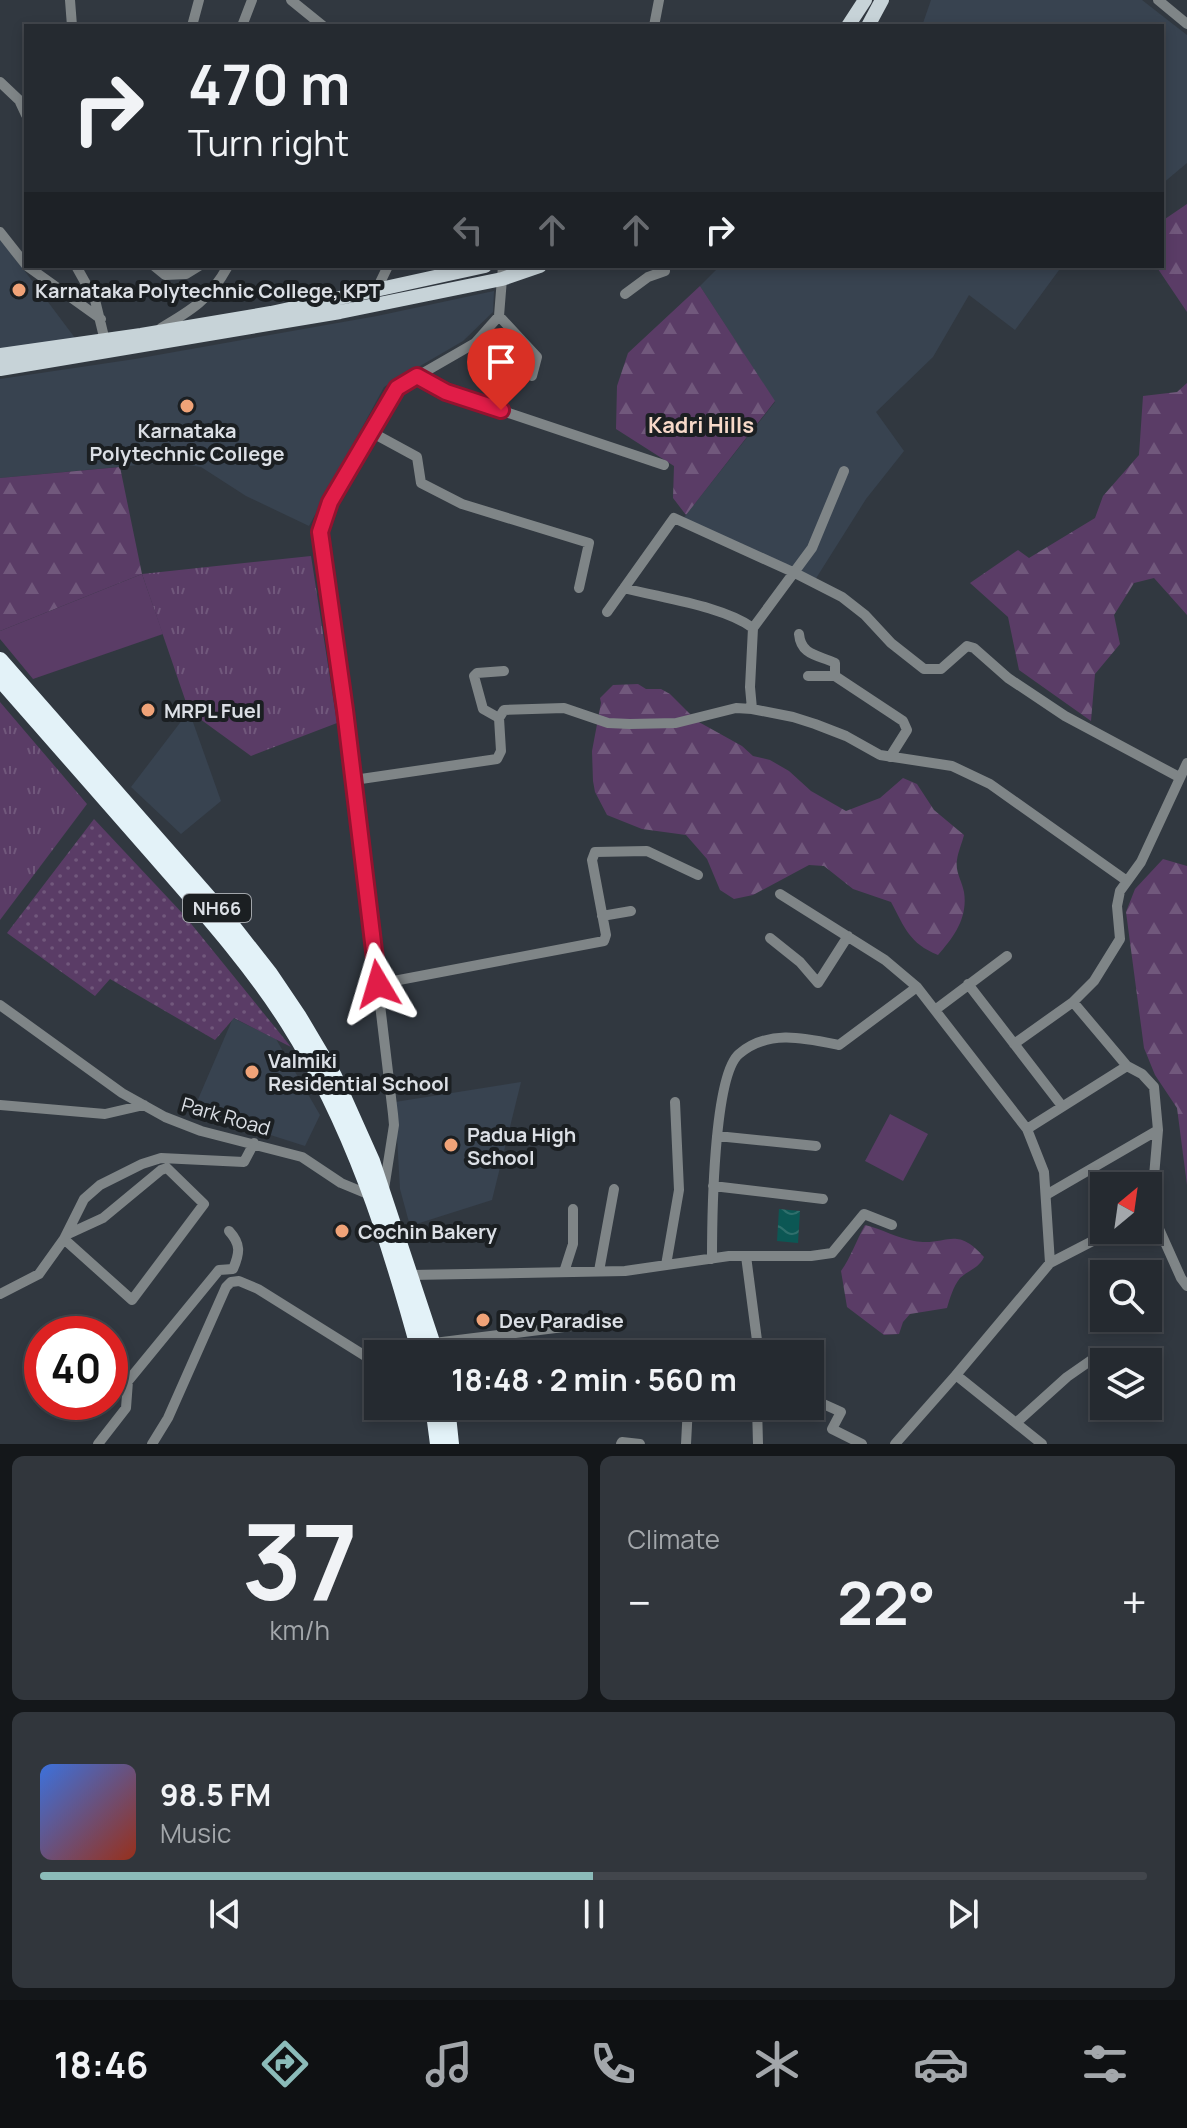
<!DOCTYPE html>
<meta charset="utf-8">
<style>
:root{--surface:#252a30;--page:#31363c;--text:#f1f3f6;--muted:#a3a7ab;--line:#42464c;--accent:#8bbbb9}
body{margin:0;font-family:Manrope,sans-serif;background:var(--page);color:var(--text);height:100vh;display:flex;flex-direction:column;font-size:30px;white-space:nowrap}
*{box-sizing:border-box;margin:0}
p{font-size:26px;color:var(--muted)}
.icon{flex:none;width:44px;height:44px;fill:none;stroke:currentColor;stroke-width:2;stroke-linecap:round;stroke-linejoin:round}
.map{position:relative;height:1444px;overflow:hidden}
.details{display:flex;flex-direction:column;gap:12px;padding:12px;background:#14171a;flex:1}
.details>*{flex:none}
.hud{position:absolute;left:24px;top:24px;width:1140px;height:244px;border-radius:0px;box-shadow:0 4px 12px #0003,0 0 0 2px var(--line);background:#252a30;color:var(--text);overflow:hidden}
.needle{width:52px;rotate:29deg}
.fabs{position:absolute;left:1090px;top:1172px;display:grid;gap:16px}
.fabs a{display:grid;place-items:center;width:72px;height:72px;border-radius:0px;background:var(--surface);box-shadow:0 4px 12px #0003,0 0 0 2px var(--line);font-size:40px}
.speed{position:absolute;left:24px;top:1316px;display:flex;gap:16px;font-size:40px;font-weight:700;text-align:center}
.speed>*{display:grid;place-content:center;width:104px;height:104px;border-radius:50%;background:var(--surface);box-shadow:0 4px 12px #0003,0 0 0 2px var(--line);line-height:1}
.speed .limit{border:12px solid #d22;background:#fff;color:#111}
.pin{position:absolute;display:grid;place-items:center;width:68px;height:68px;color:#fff;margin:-82px -34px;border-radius:50% 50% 50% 0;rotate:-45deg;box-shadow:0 0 8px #0007}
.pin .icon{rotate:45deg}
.me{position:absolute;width:88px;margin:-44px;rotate:353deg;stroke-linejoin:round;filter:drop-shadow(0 0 6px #0008)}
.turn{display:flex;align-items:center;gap:28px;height:168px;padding:0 32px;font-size:36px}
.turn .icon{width:104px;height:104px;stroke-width:2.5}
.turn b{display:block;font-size:56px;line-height:68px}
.lanes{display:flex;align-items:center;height:76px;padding:0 32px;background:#0003;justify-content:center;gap:40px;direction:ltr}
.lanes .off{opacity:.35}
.big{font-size:60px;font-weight:700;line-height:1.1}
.details .card{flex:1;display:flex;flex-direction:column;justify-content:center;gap:12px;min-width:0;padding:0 28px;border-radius:12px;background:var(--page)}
.details .dial{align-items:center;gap:0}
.dial b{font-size:104px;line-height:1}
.song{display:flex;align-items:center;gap:24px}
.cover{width:96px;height:96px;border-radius:12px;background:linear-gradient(135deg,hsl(220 70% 55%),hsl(10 70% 35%))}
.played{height:8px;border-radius:4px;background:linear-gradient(90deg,var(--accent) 50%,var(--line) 50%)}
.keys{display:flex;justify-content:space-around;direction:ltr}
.heat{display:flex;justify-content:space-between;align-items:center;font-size:44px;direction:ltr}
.details .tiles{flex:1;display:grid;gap:12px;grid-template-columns:1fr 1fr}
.card:last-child{grid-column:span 2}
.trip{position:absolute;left:364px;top:1340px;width:460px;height:80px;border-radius:0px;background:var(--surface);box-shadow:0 4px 12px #0003,0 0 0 2px var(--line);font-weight:700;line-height:80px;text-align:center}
.tabs{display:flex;height:128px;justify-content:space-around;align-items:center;background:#0f1113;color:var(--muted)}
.tabs .icon{width:56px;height:56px}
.tabs .active{color:var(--accent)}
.tabs b{font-size:36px;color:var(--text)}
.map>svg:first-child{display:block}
.built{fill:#384350}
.grass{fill:url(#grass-dots)}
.forest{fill:url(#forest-firs)}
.park{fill:url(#park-tufts)}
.pitch{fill:#5a3c66}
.water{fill:url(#water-waves)}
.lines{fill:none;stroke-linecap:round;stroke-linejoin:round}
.minor{stroke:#7f8587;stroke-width:10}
.major{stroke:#c7d3d8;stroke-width:14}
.highway{stroke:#e3f2f8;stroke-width:16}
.route-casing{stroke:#92132f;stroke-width:20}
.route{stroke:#e11d48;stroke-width:14}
.poi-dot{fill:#f0a378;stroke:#1b1f22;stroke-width:3}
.labels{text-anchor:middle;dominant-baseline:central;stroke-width:8;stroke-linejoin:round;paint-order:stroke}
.shield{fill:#1b1f22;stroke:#a1a5aa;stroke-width:2}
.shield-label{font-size:18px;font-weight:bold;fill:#dbdfe5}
.poi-label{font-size:20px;font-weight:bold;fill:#dbdfe5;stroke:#1b1f22;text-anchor:start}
.street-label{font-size:20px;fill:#dbdfe5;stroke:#1b1f22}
.neighbourhood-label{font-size:22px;font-weight:bold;fill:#f7d9c9;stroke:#1b1f22}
</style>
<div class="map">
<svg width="1187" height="1444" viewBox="0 0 1187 1444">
<defs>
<pattern id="grass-dots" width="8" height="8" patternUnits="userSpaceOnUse" patternTransform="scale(2)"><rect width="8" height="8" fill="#5a3c66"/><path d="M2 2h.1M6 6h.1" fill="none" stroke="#71587c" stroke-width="1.8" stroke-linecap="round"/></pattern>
<pattern id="forest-firs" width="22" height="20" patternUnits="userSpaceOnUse" patternTransform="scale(2)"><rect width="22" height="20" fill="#5a3c66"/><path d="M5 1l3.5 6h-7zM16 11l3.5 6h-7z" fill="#71587c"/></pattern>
<pattern id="park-tufts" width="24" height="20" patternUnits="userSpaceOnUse" patternTransform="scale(2)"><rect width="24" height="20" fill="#5a3c66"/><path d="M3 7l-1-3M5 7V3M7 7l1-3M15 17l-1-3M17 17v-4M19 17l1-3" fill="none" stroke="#71587c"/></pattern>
<pattern id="water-waves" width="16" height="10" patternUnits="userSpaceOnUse" patternTransform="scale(2)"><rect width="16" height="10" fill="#0c5754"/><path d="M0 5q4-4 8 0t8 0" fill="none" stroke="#2f6f6c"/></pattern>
</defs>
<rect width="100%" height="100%" fill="#313840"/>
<path class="built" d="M931,0H1142L1187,35V163L1162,184V26H922Z
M0,238L78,342L0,352Z
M720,266H1062L1015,330L969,295L933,357L876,412L904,451L866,499L815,580L678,525L775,402L700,286Z
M494,291L493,312L463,341L384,387L309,526L246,496L201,467L171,462L0,478V379L135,359L377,316Z
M189,711L221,801L181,834L131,787Z
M233,1018L276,1039L320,1115L305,1146L226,1121L196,1104Z
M521,1082L492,1200L410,1226L400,1189L395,1102Z"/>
<path class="grass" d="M94,819L184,915L291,1047L234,1018L215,1040L110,979L95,996L7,933Z"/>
<path class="forest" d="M1187,204V312L1156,266H1162V221Z
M700,286L775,401L686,515L673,498L674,466L616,429L617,386L628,353Z
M1187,383V615L1154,578L1134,583L1114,615L1120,644L1095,674L1091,721L1019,670L1008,617L970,583L1018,550L1029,558L1095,518L1103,496L1139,455L1143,396L1177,392Z
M120,467L142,574L0,631V478Z
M638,684L646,689H661L670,694L697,721L742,746L753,756L770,760L789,771L811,791L846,811L880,798L903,778L917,784L934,810L964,835C962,843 958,852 957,860C955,872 962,881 964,892C968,918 954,937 938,955C909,943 905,928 891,902L853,889L824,866L809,865L753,895L734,899L720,890L707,859L686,835L642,829L607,815L595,792L593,781L592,751L601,703L600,698L613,685Z
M1163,859L1187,866V1185L1177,1108L1155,1075L1144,1048L1126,912L1135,889Z
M865,1225C882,1229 897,1238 914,1241C947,1247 955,1224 984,1257C979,1268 969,1270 960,1278C953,1287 950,1298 947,1308L910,1314L903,1322L899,1334L884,1335L847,1307L841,1271C851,1257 856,1241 865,1225Z"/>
<path class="park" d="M311,556L337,723L251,756L189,711L142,574Z
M0,702L87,804L0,920Z"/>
<path class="pitch" d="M142,574L163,634L33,679L0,639V631Z
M890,1114L928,1134L903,1181L865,1161Z"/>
<path class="water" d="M779,1209L800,1211L798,1243L777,1241Z"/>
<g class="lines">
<path class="minor" d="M70,0L72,26
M291,0L323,26
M1158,0L1187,24
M192,26L199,0
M242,26L252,0
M654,26L659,0
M0,82L19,100L26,115
M0,232L26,265
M27,266L101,319
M76,266L95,300L105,341
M154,266L165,275L186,274L199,266
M376,291L388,266
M625,294L648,277L665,271L662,266
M499,316L537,357L532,376
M161,328C192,310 210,299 228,266
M417,376L446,392L664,465
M371,432L417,457L421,483L462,504L589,543L579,588
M624,588C661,598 723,606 753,628L750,687L752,709
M607,612L674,518L795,573L842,597L865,615L891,643L924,669H941L967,646L974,648L1008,678L1065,716L1179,777
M753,628L812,548L844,471
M799,634C801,656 819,655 835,663V676
M808,676H835L903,721L907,730L890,757
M499,718L504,710L564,708L608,723L630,724L676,723L736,708L752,709L793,717L815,724L846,736L880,755L952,766L990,784L1127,881
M354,780L497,759L501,751L499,718L483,709L474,676L477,673L504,671
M780,894L885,960L917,987L1027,1129L1044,1172L1050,1263L1114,1230
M602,916L631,911
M770,938L800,962L818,983L848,936
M378,984L604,941L606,935L592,860L595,852L647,851L698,875
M968,984L1062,1106
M1073,1002L1094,981L1120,939L1117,906L1120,891L1141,862L1187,763
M0,1005L122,1093L165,1117L201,1131L302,1157L341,1183L370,1195L384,1189L394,1125L393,1114L345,710L320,532L330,502L397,388L475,343L499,316L503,266
M935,1010L1007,956
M1014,1044L1073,1002L1127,1066
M0,1105L105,1114L144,1105
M1027,1129L1127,1066L1142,1074L1154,1087L1158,1130L1151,1211L1181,1278L1187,1286
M717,1136L816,1146
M713,1186L823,1199
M1046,1195L1158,1130
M64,1239L132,1300L204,1204L167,1168L161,1170L103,1218L66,1235
M746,1256L758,1348L756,1354
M712,1259C712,1222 713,1076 739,1054C768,1029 805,1038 839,1045L917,987
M666,1265L679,1190L675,1102
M599,1271L614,1189
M564,1272L573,1244V1209
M411,1275L625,1271L729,1256H811L832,1253L864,1214L892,1225
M0,1294L39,1274L64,1239L84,1199L100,1185L142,1164L161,1158L244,1162L254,1143
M434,1343L612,1321
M689,1354L690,1343L756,1353
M810,1398L841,1412L832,1429L862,1444
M757,1406L758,1444
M1017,1422L1067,1377L1100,1354
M98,1444L126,1408L128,1381L219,1270L233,1269C240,1253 241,1244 229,1231
M152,1444L168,1418L226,1287L231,1282L239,1281L258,1289L378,1364
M621,1444L622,1442L640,1444
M686,1444L688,1406
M895,1444L956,1375
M1042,1444L956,1375L1050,1263"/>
<path class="major" d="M848,26L865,0
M868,26L882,0
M0,355L141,335L271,313L485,266
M0,369L340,312L502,279L540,266"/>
<path class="highway" d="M0,660L223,914L270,974L299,1017L334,1076L372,1161L436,1354
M0,679C52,738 104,798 156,857C202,910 250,963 288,1023C352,1124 389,1239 420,1354
M433,1406L438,1444
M447,1406L451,1444"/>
</g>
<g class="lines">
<defs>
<path id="route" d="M378,984L345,710L320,532L330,502L397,388L417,376L446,392L501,410"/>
</defs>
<use href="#route" class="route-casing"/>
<use href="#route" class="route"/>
</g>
<g class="poi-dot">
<circle cx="19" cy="290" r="8"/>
<circle cx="187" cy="406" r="8"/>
<circle cx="148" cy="710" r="8"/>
<circle cx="252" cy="1072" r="8"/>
<circle cx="451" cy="1145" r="8"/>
<circle cx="342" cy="1231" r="8"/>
<circle cx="483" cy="1320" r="8"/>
</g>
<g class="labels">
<rect class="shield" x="183" y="894" width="68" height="28" rx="6"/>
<g class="shield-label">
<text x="217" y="908">NH66</text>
</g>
<g class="poi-label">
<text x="35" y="290">Karnataka Polytechnic College, KPT</text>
<text x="187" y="430" text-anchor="middle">Karnataka<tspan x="187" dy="23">Polytechnic College</tspan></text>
<text x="164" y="710">MRPL Fuel</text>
<text x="268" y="1060">Valmiki<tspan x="268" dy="23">Residential School</tspan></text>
<text x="467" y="1134">Padua High<tspan x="467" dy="23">School</tspan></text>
<text x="358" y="1231">Cochin Bakery</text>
<text x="499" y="1320">Dev Paradise</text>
</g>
<g class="street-label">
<text transform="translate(226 1116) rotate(16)">Park Road</text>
</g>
<g class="neighbourhood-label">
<text x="701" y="425">Kadri Hills</text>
</g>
</g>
</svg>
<div class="fabs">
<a><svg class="needle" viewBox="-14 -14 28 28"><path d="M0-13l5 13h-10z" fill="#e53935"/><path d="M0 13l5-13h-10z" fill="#a3a7ab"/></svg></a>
<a><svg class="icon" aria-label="search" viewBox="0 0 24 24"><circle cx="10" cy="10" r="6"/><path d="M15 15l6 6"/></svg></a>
<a><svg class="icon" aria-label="layers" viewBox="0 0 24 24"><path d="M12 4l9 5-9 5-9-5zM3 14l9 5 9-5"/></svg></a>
</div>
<div class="speed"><div class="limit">40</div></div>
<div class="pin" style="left:501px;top:410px;background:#d93025"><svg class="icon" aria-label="arrive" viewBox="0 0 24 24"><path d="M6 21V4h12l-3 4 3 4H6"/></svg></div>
<svg class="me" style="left:378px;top:984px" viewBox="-20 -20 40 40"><path d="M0-17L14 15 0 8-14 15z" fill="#e11d48" stroke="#fff" stroke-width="4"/></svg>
<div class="trip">18:48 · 2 min · 560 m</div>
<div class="hud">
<div class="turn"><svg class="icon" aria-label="right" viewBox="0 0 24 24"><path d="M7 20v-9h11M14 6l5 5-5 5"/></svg><div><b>470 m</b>Turn right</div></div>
<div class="lanes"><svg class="icon off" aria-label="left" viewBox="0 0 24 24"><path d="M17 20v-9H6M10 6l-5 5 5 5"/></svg><svg class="icon off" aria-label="ahead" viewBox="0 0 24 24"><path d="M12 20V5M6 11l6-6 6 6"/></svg><svg class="icon off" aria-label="ahead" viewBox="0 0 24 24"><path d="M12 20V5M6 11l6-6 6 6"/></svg><svg class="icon" aria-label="right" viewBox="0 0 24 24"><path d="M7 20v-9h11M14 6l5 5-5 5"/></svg></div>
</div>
</div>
<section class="details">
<div class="tiles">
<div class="card dial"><b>37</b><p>km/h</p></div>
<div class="card"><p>Climate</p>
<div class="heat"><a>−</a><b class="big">22°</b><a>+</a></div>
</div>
<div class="card">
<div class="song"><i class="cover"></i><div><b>98.5 FM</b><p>Music</p></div></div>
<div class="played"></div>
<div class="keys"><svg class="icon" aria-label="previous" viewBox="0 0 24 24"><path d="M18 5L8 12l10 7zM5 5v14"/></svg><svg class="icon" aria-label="pause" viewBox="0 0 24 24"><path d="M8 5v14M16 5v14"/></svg><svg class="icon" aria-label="next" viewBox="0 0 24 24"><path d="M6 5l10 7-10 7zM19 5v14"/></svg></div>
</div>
</div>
</section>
<nav class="tabs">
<b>18:46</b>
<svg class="icon active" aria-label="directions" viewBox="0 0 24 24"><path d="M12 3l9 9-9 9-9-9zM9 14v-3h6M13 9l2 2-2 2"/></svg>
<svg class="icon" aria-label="music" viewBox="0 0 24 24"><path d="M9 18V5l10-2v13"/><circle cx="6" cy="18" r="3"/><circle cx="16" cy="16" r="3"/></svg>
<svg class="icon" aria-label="phone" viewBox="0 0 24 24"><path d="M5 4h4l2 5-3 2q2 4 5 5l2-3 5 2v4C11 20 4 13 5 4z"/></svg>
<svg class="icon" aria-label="climate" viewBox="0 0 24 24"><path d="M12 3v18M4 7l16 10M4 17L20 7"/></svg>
<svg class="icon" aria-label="car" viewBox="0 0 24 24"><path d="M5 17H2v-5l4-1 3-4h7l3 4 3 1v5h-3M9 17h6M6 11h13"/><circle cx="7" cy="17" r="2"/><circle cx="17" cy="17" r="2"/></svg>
<svg class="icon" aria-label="filters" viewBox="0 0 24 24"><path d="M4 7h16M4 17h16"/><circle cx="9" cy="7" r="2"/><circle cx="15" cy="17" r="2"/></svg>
</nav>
